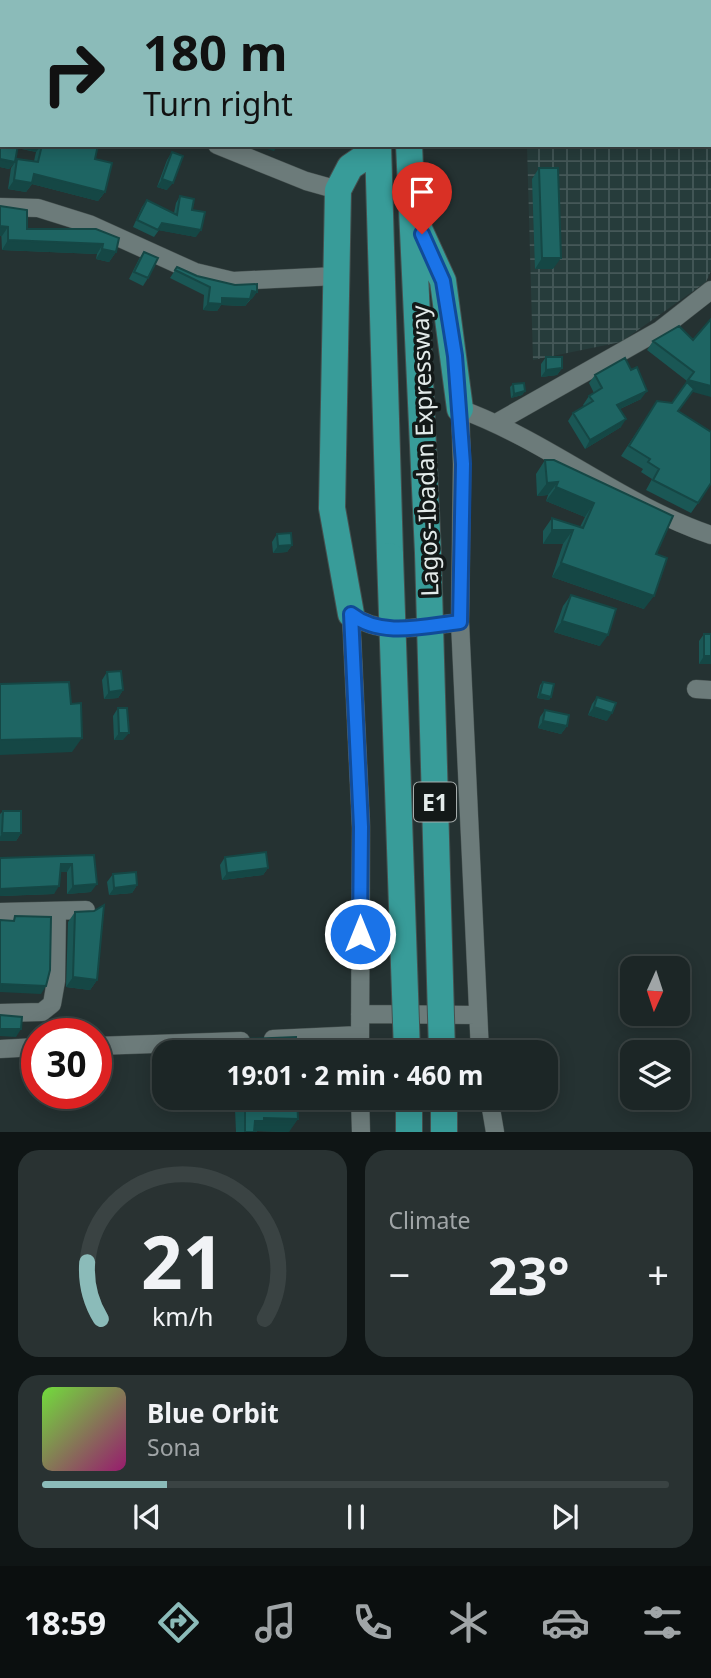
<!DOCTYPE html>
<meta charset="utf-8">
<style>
:root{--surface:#1c2626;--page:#293232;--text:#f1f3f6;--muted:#a0a5a7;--line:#3a4343;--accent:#8bbbb9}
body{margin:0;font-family:"Noto Sans",sans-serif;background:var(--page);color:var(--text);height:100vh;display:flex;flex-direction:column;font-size:26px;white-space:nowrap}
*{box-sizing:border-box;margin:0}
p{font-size:23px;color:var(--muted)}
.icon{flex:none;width:38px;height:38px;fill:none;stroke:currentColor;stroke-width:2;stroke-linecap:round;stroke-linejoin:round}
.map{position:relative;height:1132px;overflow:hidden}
.side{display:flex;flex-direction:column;gap:18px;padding:18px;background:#0f1515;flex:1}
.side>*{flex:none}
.top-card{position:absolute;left:0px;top:0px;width:712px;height:147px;box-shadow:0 4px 18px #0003,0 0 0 2px var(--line);background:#8bbbb9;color:#111;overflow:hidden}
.needle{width:46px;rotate:183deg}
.tools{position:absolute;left:620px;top:956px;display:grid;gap:14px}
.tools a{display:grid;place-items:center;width:70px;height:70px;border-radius:14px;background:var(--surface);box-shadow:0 4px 18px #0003,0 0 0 2px var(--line);font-size:35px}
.speed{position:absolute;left:21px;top:1018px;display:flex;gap:14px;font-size:35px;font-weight:700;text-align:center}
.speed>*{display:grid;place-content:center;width:91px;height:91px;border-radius:50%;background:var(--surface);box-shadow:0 4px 18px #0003,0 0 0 2px var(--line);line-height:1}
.speed .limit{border:10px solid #d22;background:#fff;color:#111}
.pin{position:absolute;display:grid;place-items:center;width:60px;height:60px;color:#fff;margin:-72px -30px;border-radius:50% 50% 50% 0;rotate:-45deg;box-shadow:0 0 7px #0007}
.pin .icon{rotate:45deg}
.me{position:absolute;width:77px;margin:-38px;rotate:0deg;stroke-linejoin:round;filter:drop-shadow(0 0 5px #0008)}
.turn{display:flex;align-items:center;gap:24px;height:147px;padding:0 28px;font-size:32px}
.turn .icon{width:91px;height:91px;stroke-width:2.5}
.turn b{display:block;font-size:49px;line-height:60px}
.big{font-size:52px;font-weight:700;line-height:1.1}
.side .tile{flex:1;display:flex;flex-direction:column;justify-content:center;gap:10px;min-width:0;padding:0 24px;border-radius:21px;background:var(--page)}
.side .dial{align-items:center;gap:0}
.dial svg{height:182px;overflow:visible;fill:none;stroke:var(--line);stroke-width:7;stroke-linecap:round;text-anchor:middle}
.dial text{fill:var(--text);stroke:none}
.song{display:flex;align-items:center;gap:21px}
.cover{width:84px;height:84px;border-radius:10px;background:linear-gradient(135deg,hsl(100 70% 55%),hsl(320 70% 35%))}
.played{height:7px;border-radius:4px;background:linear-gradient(90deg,var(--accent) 20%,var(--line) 20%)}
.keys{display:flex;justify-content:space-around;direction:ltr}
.heat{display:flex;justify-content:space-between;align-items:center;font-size:38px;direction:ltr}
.side .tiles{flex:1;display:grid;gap:18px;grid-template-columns:1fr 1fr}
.tile:last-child{grid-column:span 2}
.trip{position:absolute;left:152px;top:1040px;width:406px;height:70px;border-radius:21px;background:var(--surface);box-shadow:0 4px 18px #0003,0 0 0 2px var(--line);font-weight:700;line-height:70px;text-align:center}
.dock{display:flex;height:112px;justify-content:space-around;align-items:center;background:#0b0f0f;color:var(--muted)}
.dock .icon{width:49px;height:49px}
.dock .on{color:var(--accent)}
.dock b{font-size:32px;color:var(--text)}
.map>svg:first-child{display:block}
.industrial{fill:url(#industrial-grid)}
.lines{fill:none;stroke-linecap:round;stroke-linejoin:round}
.minor-casing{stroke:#45504f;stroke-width:19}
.highway-casing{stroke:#45504f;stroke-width:28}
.minor{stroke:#6c7b7a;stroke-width:18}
.highway{stroke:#389c99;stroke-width:26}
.highway-bridge-casing{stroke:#45504f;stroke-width:28;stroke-linecap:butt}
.highway-bridge{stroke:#389c99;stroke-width:26}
.wall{fill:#1a5755}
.shaded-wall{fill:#154745}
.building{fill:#1e6563;stroke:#154745;stroke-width:2}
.route-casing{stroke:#114b97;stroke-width:18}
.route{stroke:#1a73e8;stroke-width:12}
.labels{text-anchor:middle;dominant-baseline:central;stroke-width:7;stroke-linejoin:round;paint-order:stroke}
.shield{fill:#131918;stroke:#a5acab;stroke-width:2}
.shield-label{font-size:23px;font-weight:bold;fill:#e3ebea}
.street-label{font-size:24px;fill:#e3ebea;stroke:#131918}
</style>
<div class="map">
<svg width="711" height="1132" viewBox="0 0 711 1132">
<defs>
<pattern id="industrial-grid" width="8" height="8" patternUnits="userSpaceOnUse" patternTransform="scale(1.75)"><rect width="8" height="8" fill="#263c3b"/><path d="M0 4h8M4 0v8" fill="none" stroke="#455858"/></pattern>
</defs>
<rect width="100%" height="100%" fill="#253232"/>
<path class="industrial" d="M524,0H711V271L706,282L621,342L533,360L527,145H710V2Z"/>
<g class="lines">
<defs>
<path id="minor" d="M98,0V2
M0,114L2,111
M217,145L306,181L338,190
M0,207L38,208L89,224L195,272L233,281L336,276
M496,423L660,330L711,290
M351,614C381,638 424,626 460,622L462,464L460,409C548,441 622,505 711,535
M351,614L361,827L360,1052
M460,622L480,1052
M696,689L711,690
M0,912L86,910
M0,1013L42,1012L52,1004L56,981L57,911
M360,1014L477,1015
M273,1039L360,1035
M96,1046L241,1041
M0,1049L37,1047
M360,1097L361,1132
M489,1097L495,1132"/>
<path id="highway" d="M373,0L374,2
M403,0V2
M378,145L390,556
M409,145L428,553
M420,231L443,281L460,409
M351,614L332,508L338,190L350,167L378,148
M409,1097V1132
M444,1097V1132"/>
</defs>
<use href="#minor" class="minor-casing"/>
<use href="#highway" class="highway-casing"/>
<use href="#minor" class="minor"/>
<use href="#highway" class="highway"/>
<defs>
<path id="highway-bridge" d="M428,553L442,1052
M390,556L407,1052"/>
</defs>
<use href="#highway-bridge" class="highway-bridge-casing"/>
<use href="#highway-bridge" class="highway-bridge"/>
</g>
<path class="wall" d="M2,139V145H98L95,159L105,192L98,201L32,184L26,192L8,189L11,168L17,159L34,161L36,152L17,148L15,162L9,169L0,167V141Z
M172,152L167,190L157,187L167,160Z
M539,168L553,269H535L532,179Z
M180,196L192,210L196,237L159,230L154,237L133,227L142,207L147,200L174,213L176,203Z
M0,206L27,229H96L116,252L109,262L96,259L97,254L2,250Z
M144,252L148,278L143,286L129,279L139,259Z
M177,267L197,276L257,292L245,306L221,305L217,311L203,310L204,295L170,278Z
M711,319L692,392L678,411L698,503L691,513L646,490L652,479L641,472L643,469L621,456L657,401L672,403L687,381L647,350L653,341L693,340Z
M546,357L562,368L557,375L541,377V364Z
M595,375L641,399L620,409L621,427L585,449L568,421L573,413L584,406L583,405L589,396L594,393L589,383Z
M513,384L525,391L522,395L511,398L510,387Z
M545,460L656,554L644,609L552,577L563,544H543V531L552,518L580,527L585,517L546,501L548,495L537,496L536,474Z
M277,534L292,545L287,552L273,553L272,542Z
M571,595L600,646L554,632L563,606Z
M704,634H711V664H699V641Z
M107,672L123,690L118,698L104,699L102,680Z
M543,682L551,697L549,700L537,698L540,685Z
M597,697L607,721L588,715L592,704Z
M118,708L123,740H114L113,716Z
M545,710L567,726L561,734L538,728L540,717Z
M3,811L21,833L16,841H0V814Z
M94,855L91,892L67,894V872H60L54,894L0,896Z
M225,857L268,868L263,875L222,880L220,865Z
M113,874L137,885L132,893L109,895L107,882Z
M94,911L97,980L90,990L66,987L68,922L75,912Z
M219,1040L296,1052H211Z
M211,1097H297L289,1132L257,1131L256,1132H236L235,1109H212Z"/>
<path class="shaded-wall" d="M8,145H42L36,152Z
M253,145H278L274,151Z
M0,159L15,162L9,169L0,167Z
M34,174L105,192L98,201L32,184L26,192L8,189L14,180Z
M162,179L173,183L167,190L157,187Z
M162,223L201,230L196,237L157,230Z
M0,226L8,227L2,236H0Z
M8,240L103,244L97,254L2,250Z
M102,249L116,252L109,262L96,259Z
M542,258H561L553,269H535Z
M252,291L257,292L252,299H247Z
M222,298L250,299L245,306L221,305L217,311L203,310L208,303Z
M562,368L557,375L541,377L546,370Z
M688,380L711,386V397L682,389Z
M525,391L522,395L511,398L514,394Z
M647,391L641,399L611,413L617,405Z
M626,419L621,427L585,449L590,440Z
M558,482L548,495L537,496L547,483Z
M556,487L594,503L585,517L546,501Z
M552,530H573L563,544H543Z
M292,545L287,552L273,553L278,546Z
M561,563L654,596L644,609L552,577Z
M562,621L608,635L600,646L554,632Z
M704,656H711V664H699Z
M123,690L118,698L104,699L109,692Z
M540,694L551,697L549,700L537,698Z
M594,707L612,713L607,721L588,715Z
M543,721L567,726L561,734L538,728Z
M119,733H129L123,740H114Z
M82,738L72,752L0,755V740Z
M2,833H21L16,841H0V837Z
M61,864H72L67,872H55Z
M268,868L263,875L222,880L227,873Z
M97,884L91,892L67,894L73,886Z
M137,885L132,893L109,895L114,888Z
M59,886L54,894L0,896V889Z
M73,977L97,980L90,990L66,987Z
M2,984L46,986L41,994L0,992V986Z
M0,1029H21L16,1037L0,1036Z
M220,1097H244L235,1109H212Z
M264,1118L298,1119L289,1132L257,1131L256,1132H247L255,1121Z"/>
<path class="building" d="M0,0H12V2H2V38H0Z
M112,0H129V2H111Z
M0,44L1,71L0,72Z
M2,139V145H18L15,162L0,159V148Z
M42,145H98L95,159L112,163L105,192L34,174L32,183L14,180L17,159L38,162Z
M172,152L183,156L173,183L162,179Z
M539,168H558L561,258H542Z
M180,196L194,199L192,210L205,212L201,230L162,223L158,230L137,220L147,200L177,215Z
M0,206L27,210V229H96L119,238L116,252L102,249L103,244L8,240V227L0,226Z
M144,252L158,258L148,278L134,272Z
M177,267L197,276L235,285L257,284V292L252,291L250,299L222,298V304L208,303L210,287L175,270Z
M711,319V386L688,380L694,372L653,341L679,326L693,340Z
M546,357H562V368L546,370Z
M625,358L631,370L637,367L647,391L617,405L626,419L590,440L573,413L593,401L589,396L602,388L595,375Z
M687,382L694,389L678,411L711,432V483L698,503L653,480L659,469L648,462L650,459L629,446L657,401L672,403Z
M524,383L525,391L514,394L513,384Z
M545,460H554L673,516L656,554L667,558L654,596L561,563L573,530H552V518L583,528L594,503L556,487L558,482L547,483Z
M291,533L292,545L278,546L277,534Z
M571,595L616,609L608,635L562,621Z
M704,634H711V656H704Z
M121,671L123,690L109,692L107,672Z
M69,682L71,704L81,703L82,738L0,740V684Z
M543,682L554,684L551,697L540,694Z
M597,697L616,703L612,713L594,707Z
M118,708H127L129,733H119Z
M545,710L569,715L567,726L543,721Z
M3,811H21V833H2Z
M266,852L268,868L227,873L225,857Z
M94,855L97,884L73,886L72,864H61L59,886L0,889V858Z
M136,872L137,885L114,888L113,874Z
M104,905L97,980L73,977L75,912L94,911Z
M15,916L51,917L50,970L46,986L2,984L1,989H0V920L14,921Z
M0,1015L22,1017L21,1029H0Z
M296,1037V1052H220L219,1040Z
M245,1097H297L298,1119L264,1118V1121H255L254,1132H245Z"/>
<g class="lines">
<defs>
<path id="route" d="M360,934L361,827L351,614C381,638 424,626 460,622L463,464L455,356L443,281L422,234"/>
</defs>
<use href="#route" class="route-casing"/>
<use href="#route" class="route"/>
</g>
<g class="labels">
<rect class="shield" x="414" y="782.5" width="42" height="39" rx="5"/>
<g class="shield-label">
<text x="435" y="802">E1</text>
</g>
<g class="street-label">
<text transform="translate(424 451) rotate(-92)">Lagos-Ibadan Expressway</text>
</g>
</g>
</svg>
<div class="tools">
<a><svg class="needle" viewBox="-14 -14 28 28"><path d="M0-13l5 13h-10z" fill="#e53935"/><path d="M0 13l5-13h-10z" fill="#a0a5a7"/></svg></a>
<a><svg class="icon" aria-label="layers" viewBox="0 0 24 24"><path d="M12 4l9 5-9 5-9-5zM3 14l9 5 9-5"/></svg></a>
</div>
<div class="speed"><div class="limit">30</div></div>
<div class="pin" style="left:422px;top:234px;background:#d93025"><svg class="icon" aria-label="arrive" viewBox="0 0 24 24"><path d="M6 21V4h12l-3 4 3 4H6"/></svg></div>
<svg class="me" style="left:360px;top:934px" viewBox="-20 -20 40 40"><circle r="17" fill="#1a73e8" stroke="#fff" stroke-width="3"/><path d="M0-11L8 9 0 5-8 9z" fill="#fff"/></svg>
<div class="trip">19:01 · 2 min · 460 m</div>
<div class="top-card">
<div class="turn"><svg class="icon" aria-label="right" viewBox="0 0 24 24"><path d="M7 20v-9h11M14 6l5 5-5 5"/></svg><div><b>180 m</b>Turn right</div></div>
</div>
</div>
<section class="side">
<div class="tiles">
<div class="tile dial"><svg viewBox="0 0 100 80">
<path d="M14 69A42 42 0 1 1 86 69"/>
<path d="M14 69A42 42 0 0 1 8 44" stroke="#8bbbb9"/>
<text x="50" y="56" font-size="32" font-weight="700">21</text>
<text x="50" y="72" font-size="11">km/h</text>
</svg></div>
<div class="tile"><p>Climate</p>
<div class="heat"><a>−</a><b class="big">23°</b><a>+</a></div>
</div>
<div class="tile">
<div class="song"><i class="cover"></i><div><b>Blue Orbit</b><p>Sona</p></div></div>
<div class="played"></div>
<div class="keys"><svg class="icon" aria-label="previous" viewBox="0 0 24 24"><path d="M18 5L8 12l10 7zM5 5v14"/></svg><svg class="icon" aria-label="pause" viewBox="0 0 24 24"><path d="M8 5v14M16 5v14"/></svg><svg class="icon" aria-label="next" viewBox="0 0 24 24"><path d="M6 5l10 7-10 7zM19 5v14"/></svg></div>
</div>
</div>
</section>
<nav class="dock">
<b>18:59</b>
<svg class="icon on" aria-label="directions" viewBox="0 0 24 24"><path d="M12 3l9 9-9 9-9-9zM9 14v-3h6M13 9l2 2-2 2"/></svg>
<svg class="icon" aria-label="music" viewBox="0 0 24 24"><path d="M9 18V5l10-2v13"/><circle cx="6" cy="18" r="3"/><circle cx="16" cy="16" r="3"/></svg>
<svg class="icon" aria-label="phone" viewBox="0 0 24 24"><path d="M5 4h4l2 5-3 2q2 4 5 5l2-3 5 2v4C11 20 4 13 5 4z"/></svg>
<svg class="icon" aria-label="climate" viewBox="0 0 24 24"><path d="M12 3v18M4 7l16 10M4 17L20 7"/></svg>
<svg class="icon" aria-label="car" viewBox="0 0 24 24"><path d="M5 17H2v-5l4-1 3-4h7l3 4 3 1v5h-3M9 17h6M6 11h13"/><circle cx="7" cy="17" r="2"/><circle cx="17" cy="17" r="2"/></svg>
<svg class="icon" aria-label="filters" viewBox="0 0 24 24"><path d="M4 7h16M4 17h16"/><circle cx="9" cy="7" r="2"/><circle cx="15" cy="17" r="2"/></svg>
</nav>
